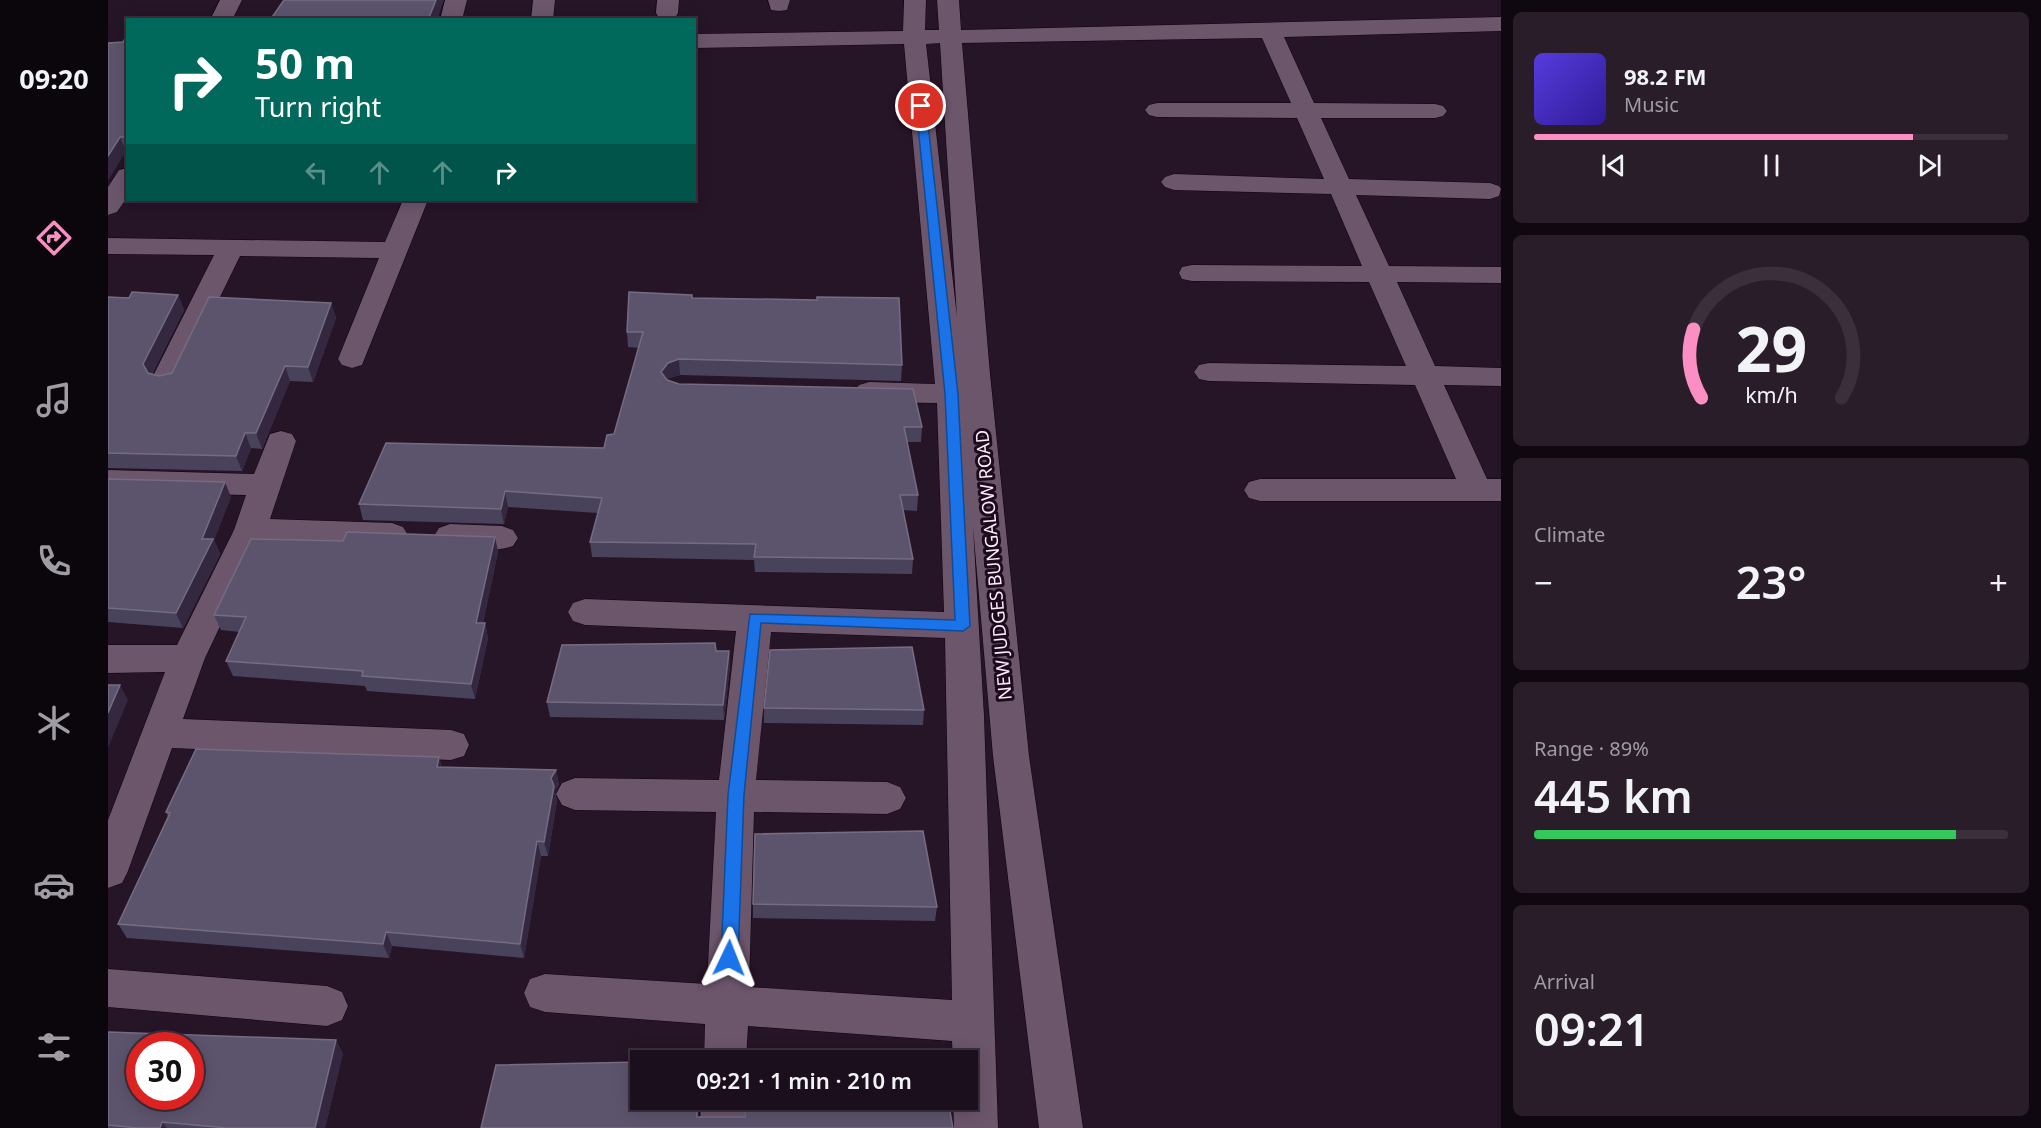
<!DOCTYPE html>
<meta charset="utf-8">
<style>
:root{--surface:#1c0f1d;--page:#291d2a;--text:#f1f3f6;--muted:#a09ca4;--line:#3a2f3b;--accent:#fb8fc4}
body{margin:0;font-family:"Noto Sans",sans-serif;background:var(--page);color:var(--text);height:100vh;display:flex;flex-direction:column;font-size:22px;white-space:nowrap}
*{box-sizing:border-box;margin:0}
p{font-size:20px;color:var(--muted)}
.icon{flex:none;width:33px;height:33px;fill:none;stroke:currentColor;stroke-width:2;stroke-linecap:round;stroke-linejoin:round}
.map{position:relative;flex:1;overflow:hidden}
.side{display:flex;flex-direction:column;gap:12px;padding:12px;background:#0f0810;width:540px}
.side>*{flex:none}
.top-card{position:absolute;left:18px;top:18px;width:570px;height:183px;border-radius:0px;box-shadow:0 3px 15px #0003,0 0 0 2px var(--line);background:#00695c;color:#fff;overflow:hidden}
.speed{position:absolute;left:18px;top:1032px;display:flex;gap:12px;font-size:30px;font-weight:700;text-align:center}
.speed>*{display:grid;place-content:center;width:78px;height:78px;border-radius:50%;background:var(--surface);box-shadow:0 3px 15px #0003,0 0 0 2px var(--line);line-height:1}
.speed .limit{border:9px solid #d22;background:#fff;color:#111}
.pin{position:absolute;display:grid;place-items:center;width:51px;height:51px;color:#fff;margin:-26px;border:3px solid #fff;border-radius:50%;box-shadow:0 2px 6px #0007}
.me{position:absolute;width:66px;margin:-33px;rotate:2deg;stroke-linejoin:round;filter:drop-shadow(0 0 4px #0008)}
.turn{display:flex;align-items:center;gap:21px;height:126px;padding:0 30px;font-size:27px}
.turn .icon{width:78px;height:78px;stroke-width:2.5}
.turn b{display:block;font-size:42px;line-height:51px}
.lanes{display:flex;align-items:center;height:57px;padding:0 30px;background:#0003;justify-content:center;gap:30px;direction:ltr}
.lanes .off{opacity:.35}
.big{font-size:45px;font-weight:600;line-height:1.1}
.side .tile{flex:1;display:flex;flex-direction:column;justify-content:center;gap:9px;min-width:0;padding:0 21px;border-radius:9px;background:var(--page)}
.side .dial{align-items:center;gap:0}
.dial svg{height:156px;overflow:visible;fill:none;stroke:var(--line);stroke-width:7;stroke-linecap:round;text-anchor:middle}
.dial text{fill:var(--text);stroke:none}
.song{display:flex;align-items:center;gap:18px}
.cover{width:72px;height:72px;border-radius:9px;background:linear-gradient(135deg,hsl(250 70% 55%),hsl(250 70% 35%))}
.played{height:6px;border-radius:3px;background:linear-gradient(90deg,var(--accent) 80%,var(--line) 80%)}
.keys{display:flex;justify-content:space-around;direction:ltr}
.heat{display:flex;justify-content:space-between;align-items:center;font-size:33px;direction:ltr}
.charge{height:9px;border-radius:4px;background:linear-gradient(90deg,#34c759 89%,var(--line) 0)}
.trip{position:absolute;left:522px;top:1050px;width:348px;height:60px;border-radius:0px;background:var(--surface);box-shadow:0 3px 15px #0003,0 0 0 2px var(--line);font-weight:600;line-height:60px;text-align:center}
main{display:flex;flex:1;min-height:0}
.tabs{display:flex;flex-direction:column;width:108px;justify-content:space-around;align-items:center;background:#0b060c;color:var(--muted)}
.tabs .icon{width:42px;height:42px}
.tabs .current{color:var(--accent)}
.tabs b{font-size:27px;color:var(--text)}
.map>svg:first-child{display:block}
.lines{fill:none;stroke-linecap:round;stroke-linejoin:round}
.street-casing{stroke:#0f020f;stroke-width:1}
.street{fill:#6c566c;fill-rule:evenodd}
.wall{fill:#49425b}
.shaded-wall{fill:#33283f}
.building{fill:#5c546c;stroke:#756c82;stroke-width:1.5;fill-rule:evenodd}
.route{fill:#1a73e8;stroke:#114b97;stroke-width:1.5}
.labels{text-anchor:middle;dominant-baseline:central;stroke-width:6;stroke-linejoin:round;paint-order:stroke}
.street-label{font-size:18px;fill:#fbedfa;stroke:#1d0b1d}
</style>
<main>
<nav class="tabs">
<b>09:20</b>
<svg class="icon current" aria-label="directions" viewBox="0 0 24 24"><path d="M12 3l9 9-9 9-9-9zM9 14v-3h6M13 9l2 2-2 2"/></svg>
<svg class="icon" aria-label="music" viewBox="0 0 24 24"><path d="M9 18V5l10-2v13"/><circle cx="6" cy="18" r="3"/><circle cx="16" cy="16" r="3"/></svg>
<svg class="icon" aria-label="phone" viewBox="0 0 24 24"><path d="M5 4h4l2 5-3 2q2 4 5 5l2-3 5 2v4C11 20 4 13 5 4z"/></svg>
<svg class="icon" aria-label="climate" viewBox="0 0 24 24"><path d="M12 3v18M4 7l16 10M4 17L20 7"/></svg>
<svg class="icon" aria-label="car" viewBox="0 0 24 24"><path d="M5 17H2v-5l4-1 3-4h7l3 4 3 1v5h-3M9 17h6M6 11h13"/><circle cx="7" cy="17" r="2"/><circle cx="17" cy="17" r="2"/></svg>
<svg class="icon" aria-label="filters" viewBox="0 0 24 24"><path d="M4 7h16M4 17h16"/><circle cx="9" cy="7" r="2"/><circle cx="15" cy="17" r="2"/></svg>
</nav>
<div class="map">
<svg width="1393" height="1128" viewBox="0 0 1393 1128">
<rect width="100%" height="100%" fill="#261427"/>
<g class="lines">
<defs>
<path id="street" d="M112,0H134L124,20H102Z
M337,0H359L354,20H332Z
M425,0H447L445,20H423Z
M549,0H571L570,13L567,18L559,19L551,18L548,13Z
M660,0H682L679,10L671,11L663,10Z
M796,0H818L817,30H831L829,0H851L853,30L1393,17V31L1176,37L1206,103L1327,104L1335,106L1339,111L1335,116L1327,118H1213L1241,179L1382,183L1391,186L1393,189L1391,196L1382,199L1248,195L1281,266L1393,267V283L1289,282L1327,366L1393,368V386L1336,385L1379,479H1393V501H1152L1141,498L1136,490L1141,482L1152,479H1348L1307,385L1101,381L1091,379L1086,372L1091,365L1101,363L1298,366L1261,282L1084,281L1074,279L1071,273L1074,267L1084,265L1254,266L1223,194L1066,190L1057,187L1053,182L1057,177L1066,174L1216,179L1189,118L1049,117L1041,115L1037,110L1041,105L1049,103H1183L1154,38L854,43L882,374L921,756L975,1128H931L885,756L865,527L876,716L890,1128H846L845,1100H860V1060H845L844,1041L640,1026L638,1060H596L597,1024L437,1012L422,1007L416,993L422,979L437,974L599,984L608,812L467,810L454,805L448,794L454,783L467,778L611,780L628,631L477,625L465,621L460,612L465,603L477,599L836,612L829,403L761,402L751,399L746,392L751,385L761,382L827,384L796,44L586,48V34L795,31ZM832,43L849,317L818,44ZM663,632L837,638L844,1000L641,987L646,812L779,814L792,809L798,798L792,787L779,782L648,780Z
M20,168V196L9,212L0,215V187L11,170Z
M295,200H320L254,365L244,368L234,365L230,359L271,258L132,256L68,387L58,389L48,387L43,380L106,255L0,254V238L277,242Z
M173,431L184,434L188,441L162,519L284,523L295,527L300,535L295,543L284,547L152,542L97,658L75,719L343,730L356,734L361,745L356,756L343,760L64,748L20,871L14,883L0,888V820L57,672L0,673V645H69L126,530L138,495L0,492V470L146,474L162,434Z
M342,524L394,526L405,530L410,538L405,546C384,553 352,551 331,544L326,536L331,528Z
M0,969L219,986L234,992L240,1006L234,1020L219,1026L0,1007Z
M593,1100H637L636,1128H592Z"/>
</defs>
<use href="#street" class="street-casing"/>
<use href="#street" class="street"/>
</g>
<path class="wall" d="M20,34V151H18L0,180L15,42Z
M70,295L76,310L44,374L51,376L64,373L223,303L228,318L205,382L182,381L154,449L143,448L134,471L0,468V297L21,298Z
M584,295V298L794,365L793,381L572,375L561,378L560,380L571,384L814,427L813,442H799L810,495L809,511L795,510L805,559L804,574L647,572L646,560L484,557L482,542L490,513L400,507L396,524L255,520L251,504L496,448L506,434L531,348L520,347L519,332Z
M0,479L123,497L106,540L112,554L75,628L0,622Z
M387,537L390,552L375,623H377L380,638L367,699L259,691L257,686L125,676L118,661L132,632L113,630L106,615L235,541Z
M608,651H621L622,666L616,720L442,717L439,702Z
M656,708L816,710L815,725L656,723Z
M334,767L448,770L451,785L447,791L449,801L440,856H433L416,958L284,946L281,958L19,938L10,924L60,817L58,812Z
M645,904L829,907L827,921L645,918Z
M0,1032L235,1053L217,1128H0Z"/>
<path class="shaded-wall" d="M328,0H336L329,20H320Z
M12,137L18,151L0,180V156Z
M70,295L76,310L41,379L35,364Z
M223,303L228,318L205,382L200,367Z
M571,359L572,375L561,378L555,387L553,372L560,363Z
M177,366L182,381L154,449L148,433Z
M137,433L143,448L134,471L128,456Z
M117,482L123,497L106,540L112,554L75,628L68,613L94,539Z
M397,491L400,507L396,524L393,509Z
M387,537L390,552L372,638L368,623Z
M377,623L380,638L367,699L363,684Z
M621,651L622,666L616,720L615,705Z
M12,685L20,700L0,748V713Z
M331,757L336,772L329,767Z
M448,770L451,785L447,791L449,801L440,856L436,842L443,778Z
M429,841L433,856L416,958L412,944Z
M278,932L284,946L281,958L275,944Z
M228,1040L235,1053L217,1128H207Z
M589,1100H591L590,1128L589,1117Z
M54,1122L59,1128H52Z"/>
<path class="building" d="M176,0H328L320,20H162Z
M20,34V137H12L0,156V43L15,42Z
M24,292L70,295L35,364L40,373L51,376L64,373L101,297L223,303L200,367L177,366L148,433H137L128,456L0,453V297L21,298Z
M521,292L584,295V298L709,300V297L791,298L794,365L571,359L560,363L553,372L559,380L571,384L805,389L814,427H796L810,495H792L805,559L646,557L648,544L482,542L494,498L397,491L393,509L251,504L278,443L496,448L499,435L506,434L535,332H519Z
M0,479L117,482L94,539H105L68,613L0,608Z
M239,532L387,537L368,623H377L363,684L254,676L255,671L118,661L138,617L106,615L143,539L235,541Z
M607,643L608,651H621L615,705L439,702L454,645Z
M804,647L816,710L656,708L662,650Z
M0,685H12L0,713Z
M88,749L331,757L329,767L448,770L443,778L446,786L436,842L429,841L412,944L278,932L275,944L10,924L62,813L58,812Z
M815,831L829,907L645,904L647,834Z
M0,1032L228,1040L207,1128H119L54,1122L52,1128H30L0,1125ZM32,1046H82V1096H32Z
M832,1055L833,1060H595Z
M532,1062V1100H589V1117H637V1100H840L845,1128H373L388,1065Z"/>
<path class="route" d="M813,103L818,106L850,394L862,626L855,631L653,623L636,795L630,958L627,964L621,966L615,964L613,958L620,795L642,614L847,620L837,394L808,106Z"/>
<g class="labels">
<g class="street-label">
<text transform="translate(885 565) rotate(-95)">NEW JUDGES BUNGALOW ROAD</text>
</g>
</g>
</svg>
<div class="speed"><div class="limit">30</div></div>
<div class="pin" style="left:813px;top:106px;background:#d93025"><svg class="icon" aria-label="arrive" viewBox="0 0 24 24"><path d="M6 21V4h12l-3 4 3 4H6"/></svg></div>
<svg class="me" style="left:621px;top:958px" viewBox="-20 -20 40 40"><path d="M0-17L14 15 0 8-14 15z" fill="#1a73e8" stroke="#fff" stroke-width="4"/></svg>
<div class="trip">09:21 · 1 min · 210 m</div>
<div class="top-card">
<div class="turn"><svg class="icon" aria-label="right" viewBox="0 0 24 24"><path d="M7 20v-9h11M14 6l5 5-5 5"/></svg><div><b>50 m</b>Turn right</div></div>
<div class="lanes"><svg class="icon off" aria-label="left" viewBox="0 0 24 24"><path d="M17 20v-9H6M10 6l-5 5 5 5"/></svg><svg class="icon off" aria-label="ahead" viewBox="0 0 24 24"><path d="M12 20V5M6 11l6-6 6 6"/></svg><svg class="icon off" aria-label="ahead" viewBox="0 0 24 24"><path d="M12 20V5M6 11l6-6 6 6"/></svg><svg class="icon" aria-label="right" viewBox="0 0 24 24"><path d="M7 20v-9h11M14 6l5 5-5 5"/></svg></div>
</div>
</div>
<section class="side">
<div class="tile">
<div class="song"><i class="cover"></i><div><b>98.2 FM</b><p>Music</p></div></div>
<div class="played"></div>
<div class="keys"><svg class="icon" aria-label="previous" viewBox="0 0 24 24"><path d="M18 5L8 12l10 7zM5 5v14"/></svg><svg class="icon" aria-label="pause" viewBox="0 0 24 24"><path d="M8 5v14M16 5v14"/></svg><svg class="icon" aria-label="next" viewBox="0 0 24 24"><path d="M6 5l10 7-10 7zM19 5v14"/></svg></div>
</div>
<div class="tile dial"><svg viewBox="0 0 100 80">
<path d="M14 69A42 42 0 1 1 86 69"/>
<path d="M14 69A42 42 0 0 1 10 34" stroke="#fb8fc4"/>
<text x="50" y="56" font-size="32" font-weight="700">29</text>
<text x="50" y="72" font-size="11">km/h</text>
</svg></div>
<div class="tile"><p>Climate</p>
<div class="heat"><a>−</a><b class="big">23°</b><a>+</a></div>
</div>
<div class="tile"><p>Range · 89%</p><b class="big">445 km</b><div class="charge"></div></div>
<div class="tile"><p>Arrival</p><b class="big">09:21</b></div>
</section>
</main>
